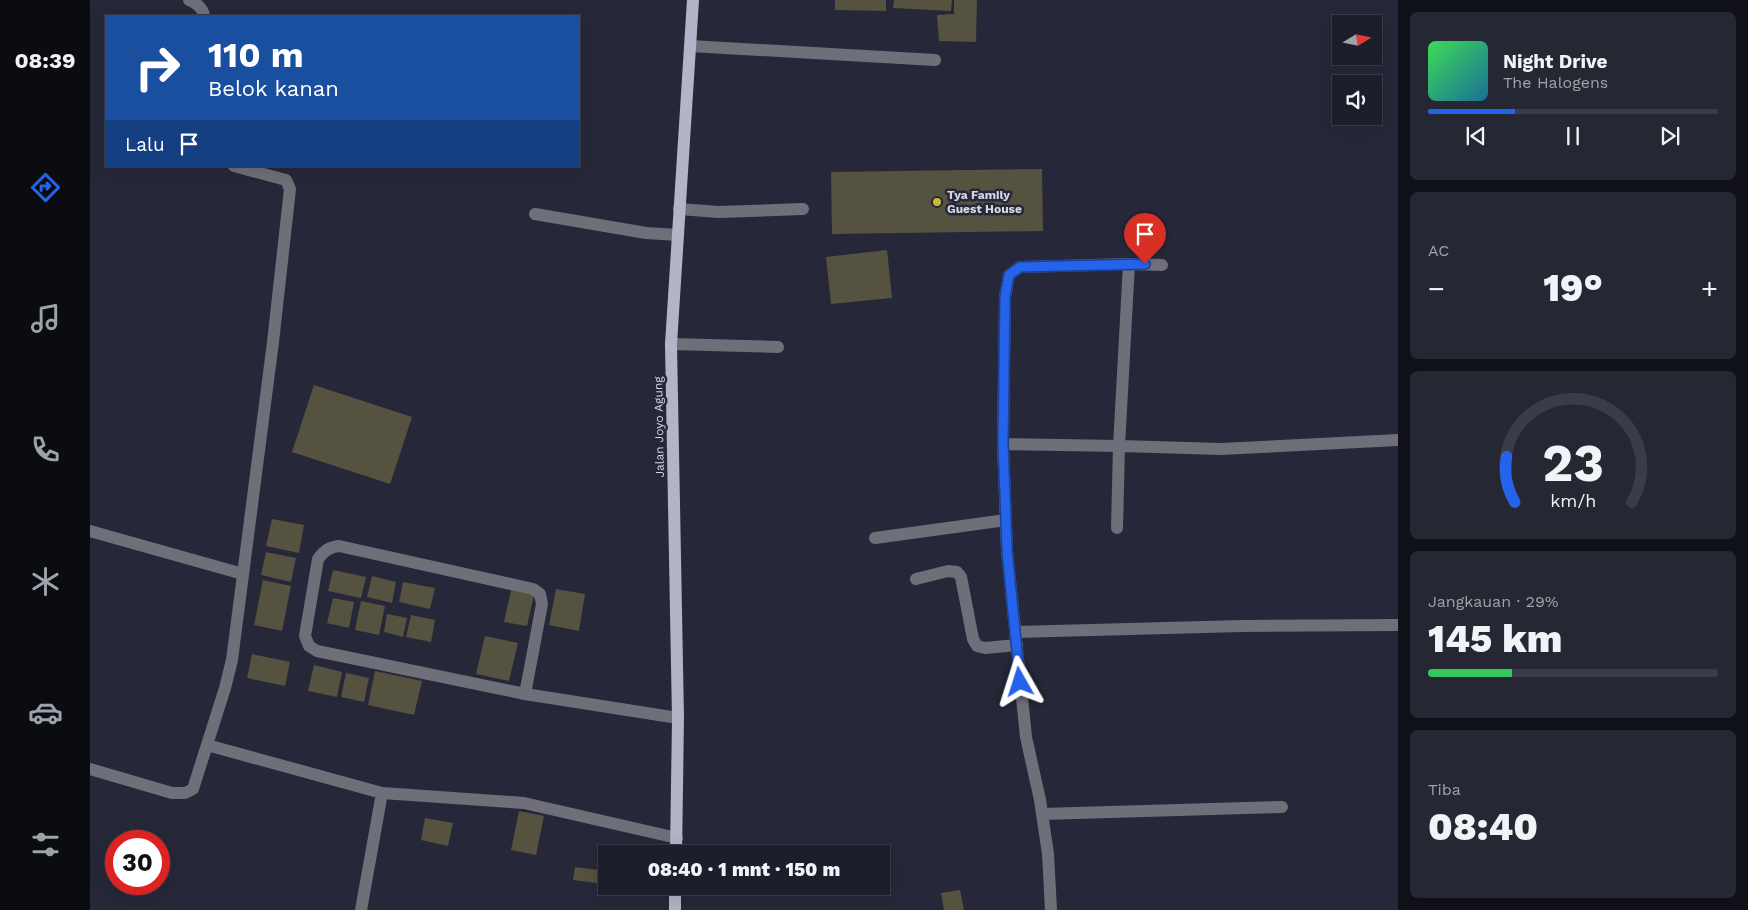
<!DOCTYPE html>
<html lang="id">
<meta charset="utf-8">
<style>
:root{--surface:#1c1e2b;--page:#252733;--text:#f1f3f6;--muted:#a0a2a9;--line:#3a3c47;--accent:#2563eb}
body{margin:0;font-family:"Work Sans",sans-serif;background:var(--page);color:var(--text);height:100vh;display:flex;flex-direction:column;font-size:19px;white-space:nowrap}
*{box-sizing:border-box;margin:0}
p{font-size:16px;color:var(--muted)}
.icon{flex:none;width:28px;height:28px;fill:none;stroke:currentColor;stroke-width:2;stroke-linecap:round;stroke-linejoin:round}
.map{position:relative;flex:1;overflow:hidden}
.drawer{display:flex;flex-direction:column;gap:12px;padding:12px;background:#0f1018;width:350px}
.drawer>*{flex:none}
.top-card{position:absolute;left:15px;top:15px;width:475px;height:152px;border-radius:0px;box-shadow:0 5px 20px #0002,0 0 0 1px var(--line);background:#1a4fa0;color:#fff;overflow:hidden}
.needle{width:32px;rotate:80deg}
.buttons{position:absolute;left:1242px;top:15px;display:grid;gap:10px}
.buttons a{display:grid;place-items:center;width:50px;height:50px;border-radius:0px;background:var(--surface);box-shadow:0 5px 20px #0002,0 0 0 1px var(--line);font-size:25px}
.speed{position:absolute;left:15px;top:830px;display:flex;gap:10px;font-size:25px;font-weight:700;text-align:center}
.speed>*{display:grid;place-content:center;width:65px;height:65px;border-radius:50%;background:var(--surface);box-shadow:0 5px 20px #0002,0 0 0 1px var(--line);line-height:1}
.speed .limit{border:8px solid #d22;background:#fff;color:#111}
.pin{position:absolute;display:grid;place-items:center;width:42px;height:42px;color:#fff;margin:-51px -21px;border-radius:50% 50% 50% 0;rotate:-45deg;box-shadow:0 0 5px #0007}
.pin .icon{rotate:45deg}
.me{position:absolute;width:55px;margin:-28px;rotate:354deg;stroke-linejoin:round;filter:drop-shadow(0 0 4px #0008)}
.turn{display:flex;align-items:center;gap:18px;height:105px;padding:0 20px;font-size:22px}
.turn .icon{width:65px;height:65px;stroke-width:2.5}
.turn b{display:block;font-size:35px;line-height:42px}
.then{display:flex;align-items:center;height:48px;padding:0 20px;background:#0003;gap:10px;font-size:19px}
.big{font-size:38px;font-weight:800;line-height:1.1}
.drawer .card{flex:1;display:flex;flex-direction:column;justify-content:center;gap:8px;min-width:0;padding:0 18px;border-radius:8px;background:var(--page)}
.drawer .dial{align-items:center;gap:0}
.dial svg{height:130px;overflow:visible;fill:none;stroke:var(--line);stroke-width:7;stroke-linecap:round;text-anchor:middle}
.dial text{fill:var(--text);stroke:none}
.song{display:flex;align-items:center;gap:15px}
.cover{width:60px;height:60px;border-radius:8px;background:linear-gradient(135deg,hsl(130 70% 55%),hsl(200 70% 35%))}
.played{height:5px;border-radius:2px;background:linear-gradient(90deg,var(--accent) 30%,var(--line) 30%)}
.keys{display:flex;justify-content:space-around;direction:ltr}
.heat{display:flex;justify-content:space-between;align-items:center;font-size:28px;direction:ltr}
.charge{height:8px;border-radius:4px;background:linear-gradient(90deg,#34c759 29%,var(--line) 0)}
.trip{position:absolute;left:508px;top:845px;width:292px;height:50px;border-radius:0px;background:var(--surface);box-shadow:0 5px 20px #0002,0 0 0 1px var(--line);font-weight:800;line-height:50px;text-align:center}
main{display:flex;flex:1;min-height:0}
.dock{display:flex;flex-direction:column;width:90px;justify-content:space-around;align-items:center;background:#0b0c11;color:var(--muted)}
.dock .icon{width:35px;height:35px}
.dock .on{color:var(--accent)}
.dock b{font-size:22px;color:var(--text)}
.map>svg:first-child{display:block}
.building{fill:#55523f}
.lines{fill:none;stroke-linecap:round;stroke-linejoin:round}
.minor{stroke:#6e6f78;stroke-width:12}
.major{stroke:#b2b5c7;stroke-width:12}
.route-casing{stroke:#184099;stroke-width:12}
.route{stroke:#2563eb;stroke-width:9}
.poi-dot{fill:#cdb938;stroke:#262839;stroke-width:2}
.labels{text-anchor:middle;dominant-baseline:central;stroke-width:5;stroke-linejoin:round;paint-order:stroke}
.poi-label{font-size:12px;font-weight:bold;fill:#d5d7e2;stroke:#262839;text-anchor:start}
.street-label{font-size:12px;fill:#d5d7e2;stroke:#262839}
</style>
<main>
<nav class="dock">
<b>08:39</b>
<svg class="icon on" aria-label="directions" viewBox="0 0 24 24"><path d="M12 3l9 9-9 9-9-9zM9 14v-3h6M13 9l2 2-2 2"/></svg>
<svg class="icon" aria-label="music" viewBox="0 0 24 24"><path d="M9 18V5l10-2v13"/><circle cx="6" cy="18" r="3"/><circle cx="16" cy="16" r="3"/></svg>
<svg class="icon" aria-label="phone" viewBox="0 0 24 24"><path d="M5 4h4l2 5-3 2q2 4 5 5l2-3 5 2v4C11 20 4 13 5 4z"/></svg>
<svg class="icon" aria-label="climate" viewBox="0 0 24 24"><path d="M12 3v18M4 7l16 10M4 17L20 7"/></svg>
<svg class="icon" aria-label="car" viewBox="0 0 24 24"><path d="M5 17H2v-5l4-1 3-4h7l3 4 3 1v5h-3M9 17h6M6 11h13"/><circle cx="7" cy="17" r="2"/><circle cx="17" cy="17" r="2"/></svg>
<svg class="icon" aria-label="filters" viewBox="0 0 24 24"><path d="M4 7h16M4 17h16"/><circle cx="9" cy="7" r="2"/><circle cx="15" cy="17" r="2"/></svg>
</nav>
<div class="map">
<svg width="1308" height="910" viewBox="0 0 1308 910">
<rect width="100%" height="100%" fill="#262839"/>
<path class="building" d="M745,0H796V11L745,10Z
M804,0H862L861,11L803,8Z
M864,0H887L886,42L849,41L847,15L864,14Z
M952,169L953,231L742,234L741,172Z
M797,250L802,298L741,304L736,257Z
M224,385L322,417L300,484L202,452Z
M182,519L214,525L209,553L176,546Z
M176,552L206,558L201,582L171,575Z
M243,570L276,577L271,598L238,591Z
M282,576L306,582L302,603L277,597Z
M173,580L201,586L192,631L164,625Z
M313,582L345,588L340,609L309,602Z
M466,589L495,594L489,631L459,625Z
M421,590L444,595L437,626L414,622Z
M243,598L264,602L259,628L237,623Z
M271,601L295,606L289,635L265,630Z
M297,614L317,618L313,637L294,632Z
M321,615L345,620L341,642L316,637Z
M395,636L428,643L419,681L386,674Z
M162,654L200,662L195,686L157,678Z
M224,665L252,672L247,697L218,691Z
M285,671L332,681L324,715L278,705Z
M256,673L279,678L274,702L251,697Z
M429,811L454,816L446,855L421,850Z
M335,818L363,823L358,846L331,840Z
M518,849L541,852V854H518Z
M485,867L516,871V884L483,880Z
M870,890L874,910H854L851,893Z"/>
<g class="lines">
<path class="minor" d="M99,0C106,3 113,8 114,16
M600,46L845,60
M589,209L629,212L713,209
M445,214L556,233L588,235
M1039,264L1072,265
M581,344L688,347
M913,444L1029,446L1027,528
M0,531L153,574
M785,538L916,520
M826,579L858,571L867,572L871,577L883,639L887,646L895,648L927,645
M925,632L1152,626L1308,625
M435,694L452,604L450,594L443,589L249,546C239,547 234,551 228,559L215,636L219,646L227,651L435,694L588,718
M117,745L292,793L434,803L587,838
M0,769L82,793H95L103,789L135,688L142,660L183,342L200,189L196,180L144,166
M952,814L1192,807
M271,910L292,793
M961,910L958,854L950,800L936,737L917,551L913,444L915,297L919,275L930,267L1039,264L1029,446L1131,449L1308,440"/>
<path class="major" d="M586,854L588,718L581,344L603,0
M585,910V886"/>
</g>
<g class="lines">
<defs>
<path id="route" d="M930,682L917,550L916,520L913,444L915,297L919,275L930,267L1055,264"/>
</defs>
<use href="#route" class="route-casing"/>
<use href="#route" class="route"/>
</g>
<circle class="poi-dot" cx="847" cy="202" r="5"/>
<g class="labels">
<g class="poi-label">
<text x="857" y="195">Tya Family<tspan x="857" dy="14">Guest House</tspan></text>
</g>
<g class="street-label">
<text transform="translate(569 427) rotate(-91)">Jalan Joyo Agung</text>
</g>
</g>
</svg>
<div class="buttons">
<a><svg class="needle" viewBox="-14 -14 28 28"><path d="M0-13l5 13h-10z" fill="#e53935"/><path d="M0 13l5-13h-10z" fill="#a0a2a9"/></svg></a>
<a><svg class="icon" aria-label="sound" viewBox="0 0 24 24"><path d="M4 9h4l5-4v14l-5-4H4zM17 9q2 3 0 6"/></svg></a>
</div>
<div class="speed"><div class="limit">30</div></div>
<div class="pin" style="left:1055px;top:264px;background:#d93025"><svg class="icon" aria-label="arrive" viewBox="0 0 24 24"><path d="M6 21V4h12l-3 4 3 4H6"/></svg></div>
<svg class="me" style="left:930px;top:682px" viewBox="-20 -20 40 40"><path d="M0-17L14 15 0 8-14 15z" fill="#2563eb" stroke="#fff" stroke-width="4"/></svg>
<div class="trip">08:40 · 1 mnt · 150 m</div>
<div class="top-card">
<div class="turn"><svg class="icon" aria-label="right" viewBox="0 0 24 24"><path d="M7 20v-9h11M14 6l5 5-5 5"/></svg><div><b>110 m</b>Belok kanan</div></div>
<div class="then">Lalu<svg class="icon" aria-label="arrive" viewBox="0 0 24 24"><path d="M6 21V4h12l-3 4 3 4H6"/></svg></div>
</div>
</div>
<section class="drawer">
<div class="card">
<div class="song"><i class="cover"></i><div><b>Night Drive</b><p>The Halogens</p></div></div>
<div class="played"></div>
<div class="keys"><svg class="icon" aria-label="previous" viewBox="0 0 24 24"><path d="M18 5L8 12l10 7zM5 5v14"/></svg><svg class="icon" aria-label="pause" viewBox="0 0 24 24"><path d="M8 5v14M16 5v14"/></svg><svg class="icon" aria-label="next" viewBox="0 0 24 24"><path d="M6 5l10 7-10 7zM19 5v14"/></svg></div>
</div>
<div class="card"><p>AC</p>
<div class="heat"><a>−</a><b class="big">19°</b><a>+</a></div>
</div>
<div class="card dial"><svg viewBox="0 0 100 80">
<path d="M14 69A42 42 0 1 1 86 69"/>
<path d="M14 69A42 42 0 0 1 9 41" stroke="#2563eb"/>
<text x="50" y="56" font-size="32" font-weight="700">23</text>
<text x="50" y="72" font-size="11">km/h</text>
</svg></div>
<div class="card"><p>Jangkauan · 29%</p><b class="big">145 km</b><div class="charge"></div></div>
<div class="card"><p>Tiba</p><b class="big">08:40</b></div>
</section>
</main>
